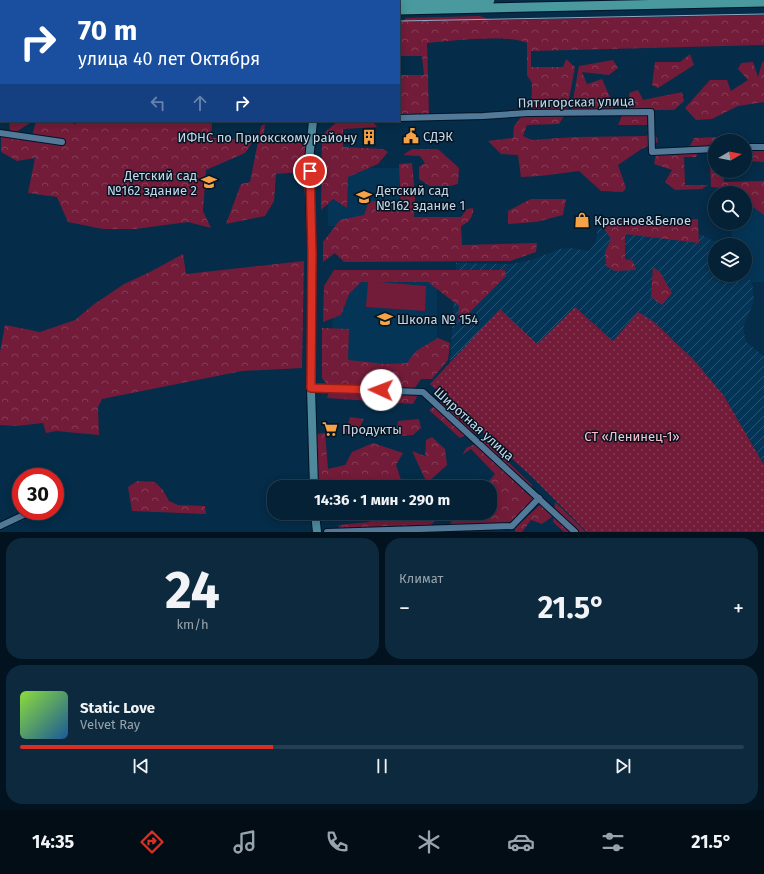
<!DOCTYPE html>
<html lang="ru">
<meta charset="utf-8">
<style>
:root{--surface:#042136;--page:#0d293e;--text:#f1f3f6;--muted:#97a3ad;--line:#253e51;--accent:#d93025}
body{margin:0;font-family:"Fira Sans",sans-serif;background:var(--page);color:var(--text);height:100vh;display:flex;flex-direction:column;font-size:15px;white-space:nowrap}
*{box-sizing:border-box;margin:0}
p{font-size:13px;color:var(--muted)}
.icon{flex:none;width:22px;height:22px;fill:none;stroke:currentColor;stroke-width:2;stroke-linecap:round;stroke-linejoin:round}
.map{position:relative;height:532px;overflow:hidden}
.details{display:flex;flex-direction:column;gap:6px;padding:6px;background:#02121e;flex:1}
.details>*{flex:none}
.guide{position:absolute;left:0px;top:0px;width:400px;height:122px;box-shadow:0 2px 10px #0003,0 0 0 1px var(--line);background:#1a4fa0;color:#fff;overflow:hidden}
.needle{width:26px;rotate:80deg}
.fabs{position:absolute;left:708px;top:134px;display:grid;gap:8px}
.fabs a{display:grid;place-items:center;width:44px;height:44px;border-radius:50%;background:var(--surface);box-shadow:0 2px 10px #0003,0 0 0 1px var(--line);font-size:20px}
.speed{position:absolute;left:12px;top:468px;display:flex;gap:8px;font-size:20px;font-weight:700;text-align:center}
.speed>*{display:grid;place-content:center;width:52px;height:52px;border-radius:50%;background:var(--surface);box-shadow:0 2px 10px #0003,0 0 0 1px var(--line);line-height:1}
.speed .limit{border:6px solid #d22;background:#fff;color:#111}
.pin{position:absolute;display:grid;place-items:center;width:34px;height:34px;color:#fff;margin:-17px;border:2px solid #fff;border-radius:50%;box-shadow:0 1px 4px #0007}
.me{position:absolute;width:44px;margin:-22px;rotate:272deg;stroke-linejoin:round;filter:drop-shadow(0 0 3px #0008)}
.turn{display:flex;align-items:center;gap:14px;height:84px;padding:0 12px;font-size:18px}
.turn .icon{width:52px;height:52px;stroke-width:2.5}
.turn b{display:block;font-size:28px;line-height:34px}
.lanes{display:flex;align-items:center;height:38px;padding:0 12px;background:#0003;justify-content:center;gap:20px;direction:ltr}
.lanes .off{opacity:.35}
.big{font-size:30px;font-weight:700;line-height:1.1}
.details .widget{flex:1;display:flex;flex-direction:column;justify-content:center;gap:6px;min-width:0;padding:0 14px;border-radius:16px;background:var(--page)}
.details .dial{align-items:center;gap:0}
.dial b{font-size:52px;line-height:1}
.song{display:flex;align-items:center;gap:12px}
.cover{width:48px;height:48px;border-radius:6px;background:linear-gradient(135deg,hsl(90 70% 55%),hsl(210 70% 35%))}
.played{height:4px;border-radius:2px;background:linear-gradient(90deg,var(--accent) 35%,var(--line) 35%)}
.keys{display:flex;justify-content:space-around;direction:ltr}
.heat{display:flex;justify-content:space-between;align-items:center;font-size:22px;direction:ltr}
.details .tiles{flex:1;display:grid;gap:6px;grid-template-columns:1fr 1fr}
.widget:last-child{grid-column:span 2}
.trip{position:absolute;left:267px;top:480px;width:230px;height:40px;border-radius:16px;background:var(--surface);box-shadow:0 2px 10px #0003,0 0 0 1px var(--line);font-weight:700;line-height:40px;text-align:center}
.tabs{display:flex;height:64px;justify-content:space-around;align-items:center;background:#020d16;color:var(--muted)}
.tabs .icon{width:28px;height:28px}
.tabs .current{color:var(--accent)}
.tabs b{font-size:18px;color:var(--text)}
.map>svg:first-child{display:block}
.built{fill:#053556}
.industrial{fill:url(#industrial-furrows)}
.forest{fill:url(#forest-crowns)}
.garden{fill:url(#garden-dots)}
.pitch{fill:#731c39}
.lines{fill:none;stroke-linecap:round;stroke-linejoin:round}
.street-casing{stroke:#001428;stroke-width:8}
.secondary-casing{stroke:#001428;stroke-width:10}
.primary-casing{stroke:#001428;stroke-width:11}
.street{stroke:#537999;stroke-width:6}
.secondary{stroke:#4e899c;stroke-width:8}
.primary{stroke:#49999e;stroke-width:9}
.tram{stroke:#8fa8bd;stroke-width:1}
.route-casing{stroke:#8d1f18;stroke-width:10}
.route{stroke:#d93025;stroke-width:7}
.labels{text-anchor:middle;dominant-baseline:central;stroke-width:3;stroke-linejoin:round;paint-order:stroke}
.street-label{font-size:13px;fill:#c3d7e9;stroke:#051420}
.poi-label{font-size:13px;fill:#c3d7e9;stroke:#051420;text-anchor:start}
.park-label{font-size:13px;fill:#f6c1cc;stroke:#051420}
</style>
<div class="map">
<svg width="764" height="532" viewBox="0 0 764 532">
<defs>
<pattern id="industrial-furrows" width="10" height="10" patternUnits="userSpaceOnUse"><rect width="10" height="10" fill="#053556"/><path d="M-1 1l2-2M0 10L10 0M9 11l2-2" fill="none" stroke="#28526e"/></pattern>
<pattern id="forest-crowns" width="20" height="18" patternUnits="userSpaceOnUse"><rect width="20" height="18" fill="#731c39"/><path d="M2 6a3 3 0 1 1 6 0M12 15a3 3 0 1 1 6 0" fill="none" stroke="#853c56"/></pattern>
<pattern id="garden-dots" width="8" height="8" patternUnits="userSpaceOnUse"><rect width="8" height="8" fill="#731c39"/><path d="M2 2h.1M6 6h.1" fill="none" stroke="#853c56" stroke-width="1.8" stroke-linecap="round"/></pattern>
</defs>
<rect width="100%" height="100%" fill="#052c48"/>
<path class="built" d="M327,168H400L399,228L328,226Z
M764,192V282H752L745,275V245L732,239L731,223H745V193Z
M335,279L437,280V359L329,379Z"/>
<path class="industrial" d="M598,228L702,235L713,241L732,239L743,244V245H715V275H745L752,282L754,301L743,328L746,342L764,356V465L724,396L694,360L654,322L613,341L575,307L537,344L450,362L456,263L511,264L531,260L560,249L570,248L589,251L595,244Z"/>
<path class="forest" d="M764,15V45L531,51V67H563L566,59L575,67L567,110L531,111L532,83L527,75V43C510,34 448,41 427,43L429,114L399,115V75H424L422,56H399V25L406,18L480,16L490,20Z
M690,54L694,65L658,88L652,85L655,62H680Z
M613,60L618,68L609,75L582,72L587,84L602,79L613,104L614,111H571L579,66Z
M764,61V102L738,106L712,119L696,120L685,108L710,80H727L731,91L748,80L738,69L741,63L753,62L758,77L762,63Z
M638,90L643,100L682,92L684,101L674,110H630L629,93Z
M623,113L648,115L647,125H618Z
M522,116H564L559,124L527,125L523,136L532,140L574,137L646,136L654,130L658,142L643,148L618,165L626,188L623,192L601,191L579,171L540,176L521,177L518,155L501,154L488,141L513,138L514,126Z
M9,121H33L16,132L10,130Z
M36,121H62L76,124V121H212L211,138L254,140L245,153L206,170L203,211L211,228L188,222L135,229H103L68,222L57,197L28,193L35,158L17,161L1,152V136L31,140Z
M338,121L374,123L377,127L343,129V147L383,149L388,152L378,164L348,177L347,208L333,199L321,210L322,135Z
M265,124L263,141L298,143L311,139L308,203L306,204L302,172L276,174L274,201L265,216L226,224L241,184L250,182L261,126Z
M717,137L707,147L690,146L694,138Z
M412,149H438L459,168L458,184L450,186H430L419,179V167L425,163L420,156L403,155Z
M745,151H764V162L745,161Z
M698,152L696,157H684L685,185H708L702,189L675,190L665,182L672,170L654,164L656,154Z
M412,163L415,195L414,217H461L467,209L473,208C474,216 469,223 461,226L462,245L537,243L536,252L510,261L344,262L335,253L323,262V242L340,220L364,215L369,201H384L392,212L401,211L399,164Z
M715,165V171H723L724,182L764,181V215L745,201V193H734L729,189L711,187L710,166Z
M531,199H566L563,215L536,222L508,224V211Z
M698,219L699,243L625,234V259L633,261L636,270L615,271L606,266L605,252L611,239L599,221Z
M183,254L186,274L304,261L302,368L242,371L102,399L98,407L99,435L56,431L46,433L43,423L16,426L0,425V352L5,325L40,332L75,320L93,305L124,284L150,272Z
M653,267L660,272L672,293L662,305L651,297Z
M334,270H505L506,276L468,314L458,321L459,306L428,282H361L349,294L341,315L323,322L324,286Z
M322,328L349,329L348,360L385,364L407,363L416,351L438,338L450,343L448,360L432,379H421L414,389L328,386L322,378Z
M329,391L418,395L413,404L327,398Z
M443,400L480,433L478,435L471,431L460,438L429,410Z
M350,417L364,419L355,435L345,433Z
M419,419L421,428L413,435L396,436L398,421Z
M325,433L328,469L345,465L352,452L373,443L403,453L396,465L402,483L414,484L422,487H318L316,434Z
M432,437L445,449L447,465L427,483L412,451L425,456L426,440Z
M485,440L532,485L534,500L513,521L496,525L450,524L453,519L479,517V513H490V487H454C464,480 476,481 487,483L495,474L471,449L463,454L466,448Z
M137,481L155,482L163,490L169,501L178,505L205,506L206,514L132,511L128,487Z
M555,502L586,532H564L553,522Z
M541,504L553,516L542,524L531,520L522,532H515V528Z
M376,513H427L428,514L440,513V516L429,527L338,529L339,525L369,522Z"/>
<path class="garden" d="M575,307L613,341L638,312L654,322L694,360L724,396L764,465V532H587L532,477L430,384L500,309L537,344Z"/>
<path class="pitch" d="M368,281L426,286L425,311L366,307Z"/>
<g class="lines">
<defs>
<path id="street" d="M399,118L483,116L528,113L651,112L652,152L715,149
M0,133L62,142
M745,147H764
M311,388L423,392L575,532
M0,526L32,511
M512,526L539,498
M327,532L512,526"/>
<path id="secondary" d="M313,121L309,160L312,253L311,388L314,487
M315,513L317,532"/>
<path id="primary" d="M190,0L196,1
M256,0L265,1
M388,1L490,0
M399,10L764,2"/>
</defs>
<use href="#street" class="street-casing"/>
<use href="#secondary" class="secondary-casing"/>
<use href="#primary" class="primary-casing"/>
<use href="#street" class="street"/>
<use href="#secondary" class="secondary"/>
<use href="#primary" class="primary"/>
<path class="tram" d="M104,0L110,1
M122,0L128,1
M399,21L764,14"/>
</g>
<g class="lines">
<defs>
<path id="route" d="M310,171L312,253L311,388L381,390"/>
</defs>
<use href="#route" class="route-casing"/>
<use href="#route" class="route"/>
</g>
<defs>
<symbol id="civic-bare" viewBox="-9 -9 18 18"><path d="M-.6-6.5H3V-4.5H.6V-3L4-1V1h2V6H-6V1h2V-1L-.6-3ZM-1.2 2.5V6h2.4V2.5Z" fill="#f6a247" stroke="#051420" stroke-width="2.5" paint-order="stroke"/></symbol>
<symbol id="building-bare" viewBox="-9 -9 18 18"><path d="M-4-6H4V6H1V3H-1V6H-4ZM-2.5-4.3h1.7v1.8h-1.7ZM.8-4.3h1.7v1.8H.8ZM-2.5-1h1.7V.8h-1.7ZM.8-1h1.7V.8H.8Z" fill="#f6a247" stroke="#051420" stroke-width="2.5" paint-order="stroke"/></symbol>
<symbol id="school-bare" viewBox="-9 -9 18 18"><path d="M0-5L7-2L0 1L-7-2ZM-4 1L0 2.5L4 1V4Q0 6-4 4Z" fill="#f6a247" stroke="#051420" stroke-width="2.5" paint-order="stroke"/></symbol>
<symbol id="shop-bare" viewBox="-9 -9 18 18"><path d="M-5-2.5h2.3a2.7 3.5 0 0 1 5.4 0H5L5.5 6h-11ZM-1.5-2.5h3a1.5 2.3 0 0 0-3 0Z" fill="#f6a247" stroke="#051420" stroke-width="2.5" paint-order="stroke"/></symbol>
<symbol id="supermarket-bare" viewBox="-9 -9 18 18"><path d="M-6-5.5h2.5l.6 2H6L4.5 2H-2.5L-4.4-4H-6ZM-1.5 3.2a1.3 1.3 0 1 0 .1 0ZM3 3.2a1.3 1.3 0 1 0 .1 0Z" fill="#f6a247" stroke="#051420" stroke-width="2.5" paint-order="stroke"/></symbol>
</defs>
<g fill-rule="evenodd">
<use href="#civic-bare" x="400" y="125" width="22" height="22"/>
<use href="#building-bare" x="358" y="126" width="22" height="22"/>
<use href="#school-bare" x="198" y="171" width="22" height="22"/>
<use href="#school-bare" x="353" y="186" width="22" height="22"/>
<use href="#shop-bare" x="571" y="209" width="22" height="22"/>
<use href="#school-bare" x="374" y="308" width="22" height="22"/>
<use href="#supermarket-bare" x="319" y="418" width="22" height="22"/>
</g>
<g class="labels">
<g class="street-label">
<text transform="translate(576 102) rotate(-1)">Пятигорская улица</text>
<text transform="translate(474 424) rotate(42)">Широтная улица</text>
</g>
<g class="poi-label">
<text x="423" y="136">СДЭК</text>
<text x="357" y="137" text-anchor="end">ИФНС по Приокскому району</text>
<text x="197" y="175" text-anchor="end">Детский сад<tspan x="197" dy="15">№162 здание 2</tspan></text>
<text x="376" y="190">Детский сад<tspan x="376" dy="15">№162 здание 1</tspan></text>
<text x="594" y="220">Красное&amp;Белое</text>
<text x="397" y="319">Школа № 154</text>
<text x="342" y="429">Продукты</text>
</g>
<g class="park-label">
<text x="632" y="436">СТ «Ленинец-1»</text>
</g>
</g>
</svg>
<div class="fabs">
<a><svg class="needle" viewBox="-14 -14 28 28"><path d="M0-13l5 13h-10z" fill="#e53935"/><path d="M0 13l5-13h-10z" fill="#97a3ad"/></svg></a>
<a><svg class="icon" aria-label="search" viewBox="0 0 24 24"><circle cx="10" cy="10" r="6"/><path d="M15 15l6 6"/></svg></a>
<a><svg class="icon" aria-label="layers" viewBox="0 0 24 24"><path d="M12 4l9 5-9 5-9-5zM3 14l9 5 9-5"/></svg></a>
</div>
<div class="speed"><div class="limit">30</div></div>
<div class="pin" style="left:310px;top:171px;background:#d93025"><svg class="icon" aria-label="arrive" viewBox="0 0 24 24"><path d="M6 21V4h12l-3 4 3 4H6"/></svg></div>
<svg class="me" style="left:381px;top:390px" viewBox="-20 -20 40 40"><circle r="19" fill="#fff"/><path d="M0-13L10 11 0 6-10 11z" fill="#d93025"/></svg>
<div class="trip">14:36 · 1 мин · 290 m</div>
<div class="guide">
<div class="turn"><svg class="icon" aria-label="right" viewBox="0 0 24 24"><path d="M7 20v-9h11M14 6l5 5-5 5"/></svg><div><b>70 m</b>улица 40 лет Октября</div></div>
<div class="lanes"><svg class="icon off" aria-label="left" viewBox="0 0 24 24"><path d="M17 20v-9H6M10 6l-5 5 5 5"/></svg><svg class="icon off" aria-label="ahead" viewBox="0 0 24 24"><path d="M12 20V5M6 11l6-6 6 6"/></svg><svg class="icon" aria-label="right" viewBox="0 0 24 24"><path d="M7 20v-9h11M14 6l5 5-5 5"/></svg></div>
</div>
</div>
<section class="details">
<div class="tiles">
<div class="widget dial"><b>24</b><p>km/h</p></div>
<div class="widget"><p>Климат</p>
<div class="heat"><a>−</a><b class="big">21.5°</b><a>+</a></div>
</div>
<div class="widget">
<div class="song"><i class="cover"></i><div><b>Static Love</b><p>Velvet Ray</p></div></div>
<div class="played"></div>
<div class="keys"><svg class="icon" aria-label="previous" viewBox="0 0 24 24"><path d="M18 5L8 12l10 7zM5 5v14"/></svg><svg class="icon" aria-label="pause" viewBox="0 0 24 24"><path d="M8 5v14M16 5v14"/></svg><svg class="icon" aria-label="next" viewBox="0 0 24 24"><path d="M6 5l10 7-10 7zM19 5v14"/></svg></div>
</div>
</div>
</section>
<nav class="tabs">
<b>14:35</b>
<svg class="icon current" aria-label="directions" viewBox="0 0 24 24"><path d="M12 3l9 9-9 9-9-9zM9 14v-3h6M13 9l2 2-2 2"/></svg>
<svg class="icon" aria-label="music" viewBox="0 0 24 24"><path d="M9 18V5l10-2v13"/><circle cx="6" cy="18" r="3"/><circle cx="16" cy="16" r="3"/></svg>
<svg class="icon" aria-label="phone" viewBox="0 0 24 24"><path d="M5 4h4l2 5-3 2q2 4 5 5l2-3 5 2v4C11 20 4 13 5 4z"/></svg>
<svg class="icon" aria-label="climate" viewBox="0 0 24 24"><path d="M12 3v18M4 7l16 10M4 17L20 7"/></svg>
<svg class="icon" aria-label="car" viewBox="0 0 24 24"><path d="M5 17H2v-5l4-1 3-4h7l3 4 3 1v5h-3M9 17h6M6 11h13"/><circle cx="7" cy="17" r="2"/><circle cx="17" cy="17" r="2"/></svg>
<svg class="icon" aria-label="filters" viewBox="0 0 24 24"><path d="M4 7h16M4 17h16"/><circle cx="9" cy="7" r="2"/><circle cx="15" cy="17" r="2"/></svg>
<b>21.5°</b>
</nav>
